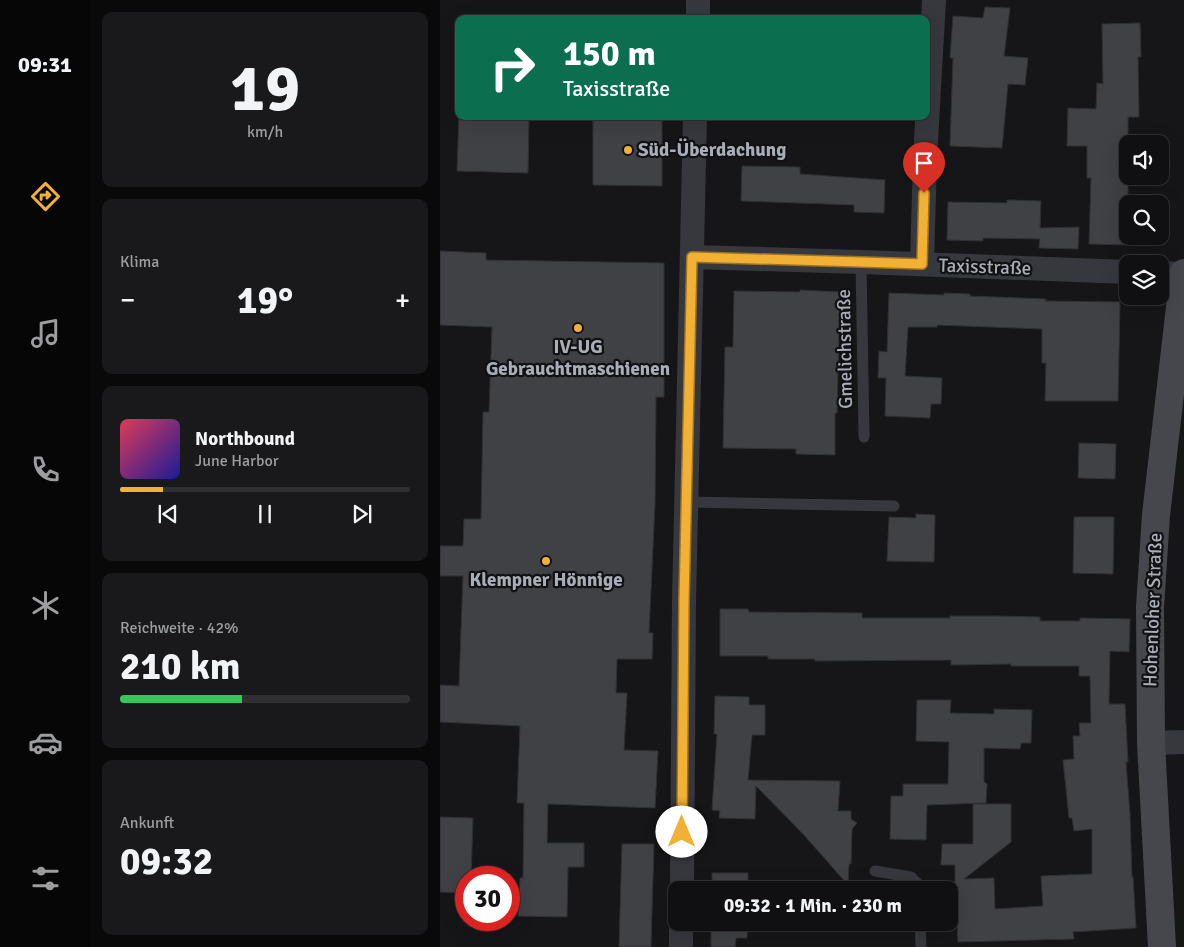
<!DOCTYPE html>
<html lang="de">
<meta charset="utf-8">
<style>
:root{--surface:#101012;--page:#19191b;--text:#f1f3f6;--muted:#9c9d9f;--line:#303032;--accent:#f2b134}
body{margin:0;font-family:Signika,sans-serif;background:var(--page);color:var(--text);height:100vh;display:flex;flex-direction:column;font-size:19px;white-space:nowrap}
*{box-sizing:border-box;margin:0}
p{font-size:16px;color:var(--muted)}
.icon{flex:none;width:28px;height:28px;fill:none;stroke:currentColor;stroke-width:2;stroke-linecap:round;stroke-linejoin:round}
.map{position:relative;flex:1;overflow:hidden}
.sheet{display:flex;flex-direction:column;gap:12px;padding:12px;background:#09090a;width:350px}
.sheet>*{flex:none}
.top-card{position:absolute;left:15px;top:15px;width:475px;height:105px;border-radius:10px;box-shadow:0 5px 20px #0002,0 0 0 1px var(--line);background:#0b6e4f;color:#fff;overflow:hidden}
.buttons{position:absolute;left:679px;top:135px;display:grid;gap:10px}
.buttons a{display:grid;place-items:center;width:50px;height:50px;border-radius:10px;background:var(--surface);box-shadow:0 5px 20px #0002,0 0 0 1px var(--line);font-size:25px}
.speed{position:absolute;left:15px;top:866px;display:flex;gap:10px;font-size:25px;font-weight:700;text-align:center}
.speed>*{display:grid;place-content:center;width:65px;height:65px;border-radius:50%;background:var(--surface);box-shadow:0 5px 20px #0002,0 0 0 1px var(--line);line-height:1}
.speed .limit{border:8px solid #d22;background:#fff;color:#111}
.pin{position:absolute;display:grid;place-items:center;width:42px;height:42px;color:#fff;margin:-51px -21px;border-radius:50% 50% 50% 0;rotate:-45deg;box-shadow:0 0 5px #0007}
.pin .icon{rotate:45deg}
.me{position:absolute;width:55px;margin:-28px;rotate:0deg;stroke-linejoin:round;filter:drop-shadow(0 0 4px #0008)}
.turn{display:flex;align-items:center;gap:18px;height:105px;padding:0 25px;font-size:22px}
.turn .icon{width:65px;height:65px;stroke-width:2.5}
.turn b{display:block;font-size:35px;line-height:42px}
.big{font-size:38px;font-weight:700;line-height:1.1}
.sheet .widget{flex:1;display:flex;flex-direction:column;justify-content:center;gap:8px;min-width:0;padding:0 18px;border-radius:10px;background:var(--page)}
.sheet .dial{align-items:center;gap:0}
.dial b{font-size:65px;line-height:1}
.song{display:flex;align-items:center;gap:15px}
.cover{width:60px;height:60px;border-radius:8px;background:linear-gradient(135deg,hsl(350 70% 55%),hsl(240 70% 35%))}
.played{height:5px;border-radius:2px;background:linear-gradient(90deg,var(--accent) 15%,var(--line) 15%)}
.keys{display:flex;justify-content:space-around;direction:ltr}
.heat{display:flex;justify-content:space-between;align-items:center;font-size:28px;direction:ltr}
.charge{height:8px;border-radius:4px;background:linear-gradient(90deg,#34c759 42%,var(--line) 0)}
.trip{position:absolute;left:228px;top:881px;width:290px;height:50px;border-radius:10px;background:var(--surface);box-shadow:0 5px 20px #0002,0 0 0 1px var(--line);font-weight:700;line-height:50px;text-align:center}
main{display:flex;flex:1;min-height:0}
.tab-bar{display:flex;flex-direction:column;width:90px;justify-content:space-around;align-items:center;background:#060607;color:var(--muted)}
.tab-bar .icon{width:35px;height:35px}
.tab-bar .on{color:var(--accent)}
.tab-bar b{font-size:22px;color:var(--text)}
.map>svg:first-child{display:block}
.building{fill:#404145;stroke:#303034}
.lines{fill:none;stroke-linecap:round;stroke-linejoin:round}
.lane{stroke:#37383d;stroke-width:11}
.street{stroke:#37383d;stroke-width:24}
.secondary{stroke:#45474d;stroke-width:28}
.route-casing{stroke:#9d7322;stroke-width:12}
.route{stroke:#f2b134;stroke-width:9}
.poi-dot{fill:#f2b134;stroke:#111113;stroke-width:2}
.labels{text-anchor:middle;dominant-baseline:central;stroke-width:4.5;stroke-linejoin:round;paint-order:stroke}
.poi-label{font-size:19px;font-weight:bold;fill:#a8adb8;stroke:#111113}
.street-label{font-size:19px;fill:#a8adb8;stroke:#111113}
</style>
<main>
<nav class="tab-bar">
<b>09:31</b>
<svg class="icon on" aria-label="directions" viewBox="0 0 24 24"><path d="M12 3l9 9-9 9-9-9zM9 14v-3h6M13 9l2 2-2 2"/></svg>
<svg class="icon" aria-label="music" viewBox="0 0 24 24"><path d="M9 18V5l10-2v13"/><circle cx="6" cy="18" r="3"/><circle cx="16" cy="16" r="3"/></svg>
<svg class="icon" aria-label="phone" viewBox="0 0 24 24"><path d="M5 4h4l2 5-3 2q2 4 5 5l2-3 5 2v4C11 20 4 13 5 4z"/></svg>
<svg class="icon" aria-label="climate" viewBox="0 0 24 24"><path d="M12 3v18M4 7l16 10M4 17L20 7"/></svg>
<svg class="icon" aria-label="car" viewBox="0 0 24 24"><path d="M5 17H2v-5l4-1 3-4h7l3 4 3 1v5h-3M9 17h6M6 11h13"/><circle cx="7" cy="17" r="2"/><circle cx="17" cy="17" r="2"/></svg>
<svg class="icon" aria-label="filters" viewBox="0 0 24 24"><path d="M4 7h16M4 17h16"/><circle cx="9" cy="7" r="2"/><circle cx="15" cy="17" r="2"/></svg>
</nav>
<section class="sheet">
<div class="widget dial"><b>19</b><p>km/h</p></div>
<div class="widget"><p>Klima</p>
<div class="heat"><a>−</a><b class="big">19°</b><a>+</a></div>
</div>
<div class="widget">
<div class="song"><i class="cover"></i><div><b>Northbound</b><p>June Harbor</p></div></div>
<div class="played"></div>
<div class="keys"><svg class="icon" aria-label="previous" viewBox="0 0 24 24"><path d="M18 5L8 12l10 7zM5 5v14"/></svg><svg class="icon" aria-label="pause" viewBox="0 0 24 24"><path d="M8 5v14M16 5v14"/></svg><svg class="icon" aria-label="next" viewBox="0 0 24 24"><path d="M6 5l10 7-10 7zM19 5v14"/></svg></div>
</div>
<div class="widget"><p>Reichweite · 42%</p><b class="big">210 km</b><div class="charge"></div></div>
<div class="widget"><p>Ankunft</p><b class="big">09:32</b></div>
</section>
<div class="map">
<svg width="744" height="947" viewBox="0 0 744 947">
<rect width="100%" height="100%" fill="#161618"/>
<path class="building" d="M545,7L570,8L564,56L588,58L585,85L568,84L562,148L510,146L513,58H510L513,16L543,18Z
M700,23L701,57H698L699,117H688V245L649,244L651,178H647V146H627L628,108L656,109L657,83L663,84L662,24Z
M19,116H89L88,173L17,171Z
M153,116H222V186L153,185Z
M302,166L360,167V174L445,180L444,213L414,212V205L301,201Z
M567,200L601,201L600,228L639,227L638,249L599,248L600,239L543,238V241L507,240L508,202L567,203Z
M0,251L46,253V260L224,263V397H216L215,504L209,633H213L212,659H177L176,693H187L184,750L218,751L215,808L108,804L107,843H144V867H128L127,917L78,916L80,878H83L84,803H77L80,726L0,722V685L19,686L23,576H0V546H23L24,519H41L43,412H49L52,327L0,325Z
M360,290L400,292L397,413H395V455L356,454V449L283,448L285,347H293L294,291L360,292Z
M449,293L504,295V293L530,294V296L606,299L605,301L680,302L678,401H605L606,363H602V329L497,325V327H468L465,376L502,378L501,404H491L490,418L445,416L446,378H438L439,351L447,352Z
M639,443L676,444L675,479L638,478Z
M476,514L495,515L494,562L447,561L449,517L476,518Z
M634,517H674L673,574L633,573Z
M280,609H308L309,612L422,613V618H510V616H556L600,617V621H640V618L690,619L689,652L670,651L669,704H685L688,762H686L690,815L692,877H693L696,928L633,932L634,939L518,942L515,885V865H501L502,844H533V804H571V842L524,879L554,878L555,909L603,906L601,876L652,874V829L634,831L632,818H629L623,760L634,759L633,736H640L639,723H651L650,676H639V666H571V664L511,665V660L375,661V659H328V656H280Z
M275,696L309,697V705H325V735H312L308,780L400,781L398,811H411V819L417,823L412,829L411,864H409L408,885L364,835L316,786L315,819L279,818L280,811L272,810L277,734H274Z
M477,700H511L510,713L554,714V709L592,710L591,743H581L580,749L544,748V782L547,784L546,803L487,805L486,840L450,839L451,796H463V784H508L509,742L476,741Z
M0,817L33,818L31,878H26V893L0,892Z
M182,844H214L211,947H179Z
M272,873H308V890H272Z
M360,882H393V890H360Z
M271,922H308L307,938H296L295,947H271Z"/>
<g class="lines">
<path class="lane" d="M421,262L424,437
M247,502L454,506
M435,871L471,877L478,884V890
M480,922L481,947"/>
<path class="street" d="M258,19V0
M252,257L421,262L688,272
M482,264L485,158L494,0
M720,273L744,274
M711,743L744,742
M242,890L244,601L255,116
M241,947V922"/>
<path class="secondary" d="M722,947L711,743L710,607L716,515L744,273"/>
</g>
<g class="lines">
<defs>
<path id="route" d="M242,832L244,601L252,257L421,262L482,264L484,193"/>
</defs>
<use href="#route" class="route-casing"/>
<use href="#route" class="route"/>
</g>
<g class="poi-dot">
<circle cx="188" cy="150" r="5"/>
<circle cx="138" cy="328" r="5"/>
<circle cx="106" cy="561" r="5"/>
</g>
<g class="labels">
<g class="poi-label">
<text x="198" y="150" text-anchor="start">Süd-Überdachung</text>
<text x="138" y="347">IV-UG<tspan x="138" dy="22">Gebrauchtmaschienen</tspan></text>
<text x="106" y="580">Klempner Hönnige</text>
</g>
<g class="street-label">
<text transform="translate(545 267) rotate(2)">Taxisstraße</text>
<text transform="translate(405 349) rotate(-91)">Gmelichstraße</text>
<text transform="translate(713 610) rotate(-88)">Hohenloher Straße</text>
</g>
</g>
</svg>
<div class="buttons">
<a><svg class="icon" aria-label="sound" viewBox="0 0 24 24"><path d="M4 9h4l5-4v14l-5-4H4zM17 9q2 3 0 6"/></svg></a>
<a><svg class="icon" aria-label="search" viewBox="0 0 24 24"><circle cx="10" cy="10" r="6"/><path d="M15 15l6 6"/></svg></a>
<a><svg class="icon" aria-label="layers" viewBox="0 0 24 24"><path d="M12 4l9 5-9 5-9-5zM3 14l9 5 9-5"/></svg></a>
</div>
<div class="speed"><div class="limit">30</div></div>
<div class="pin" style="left:484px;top:193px;background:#d93025"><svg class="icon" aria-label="arrive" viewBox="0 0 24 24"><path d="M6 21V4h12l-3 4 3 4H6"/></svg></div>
<svg class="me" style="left:242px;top:832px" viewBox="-20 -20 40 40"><circle r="19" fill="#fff"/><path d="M0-13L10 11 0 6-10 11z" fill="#f2b134"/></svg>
<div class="trip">09:32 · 1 Min. · 230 m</div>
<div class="top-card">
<div class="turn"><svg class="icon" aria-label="right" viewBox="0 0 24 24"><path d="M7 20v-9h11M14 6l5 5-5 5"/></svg><div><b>150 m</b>Taxisstraße</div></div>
</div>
</div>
</main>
